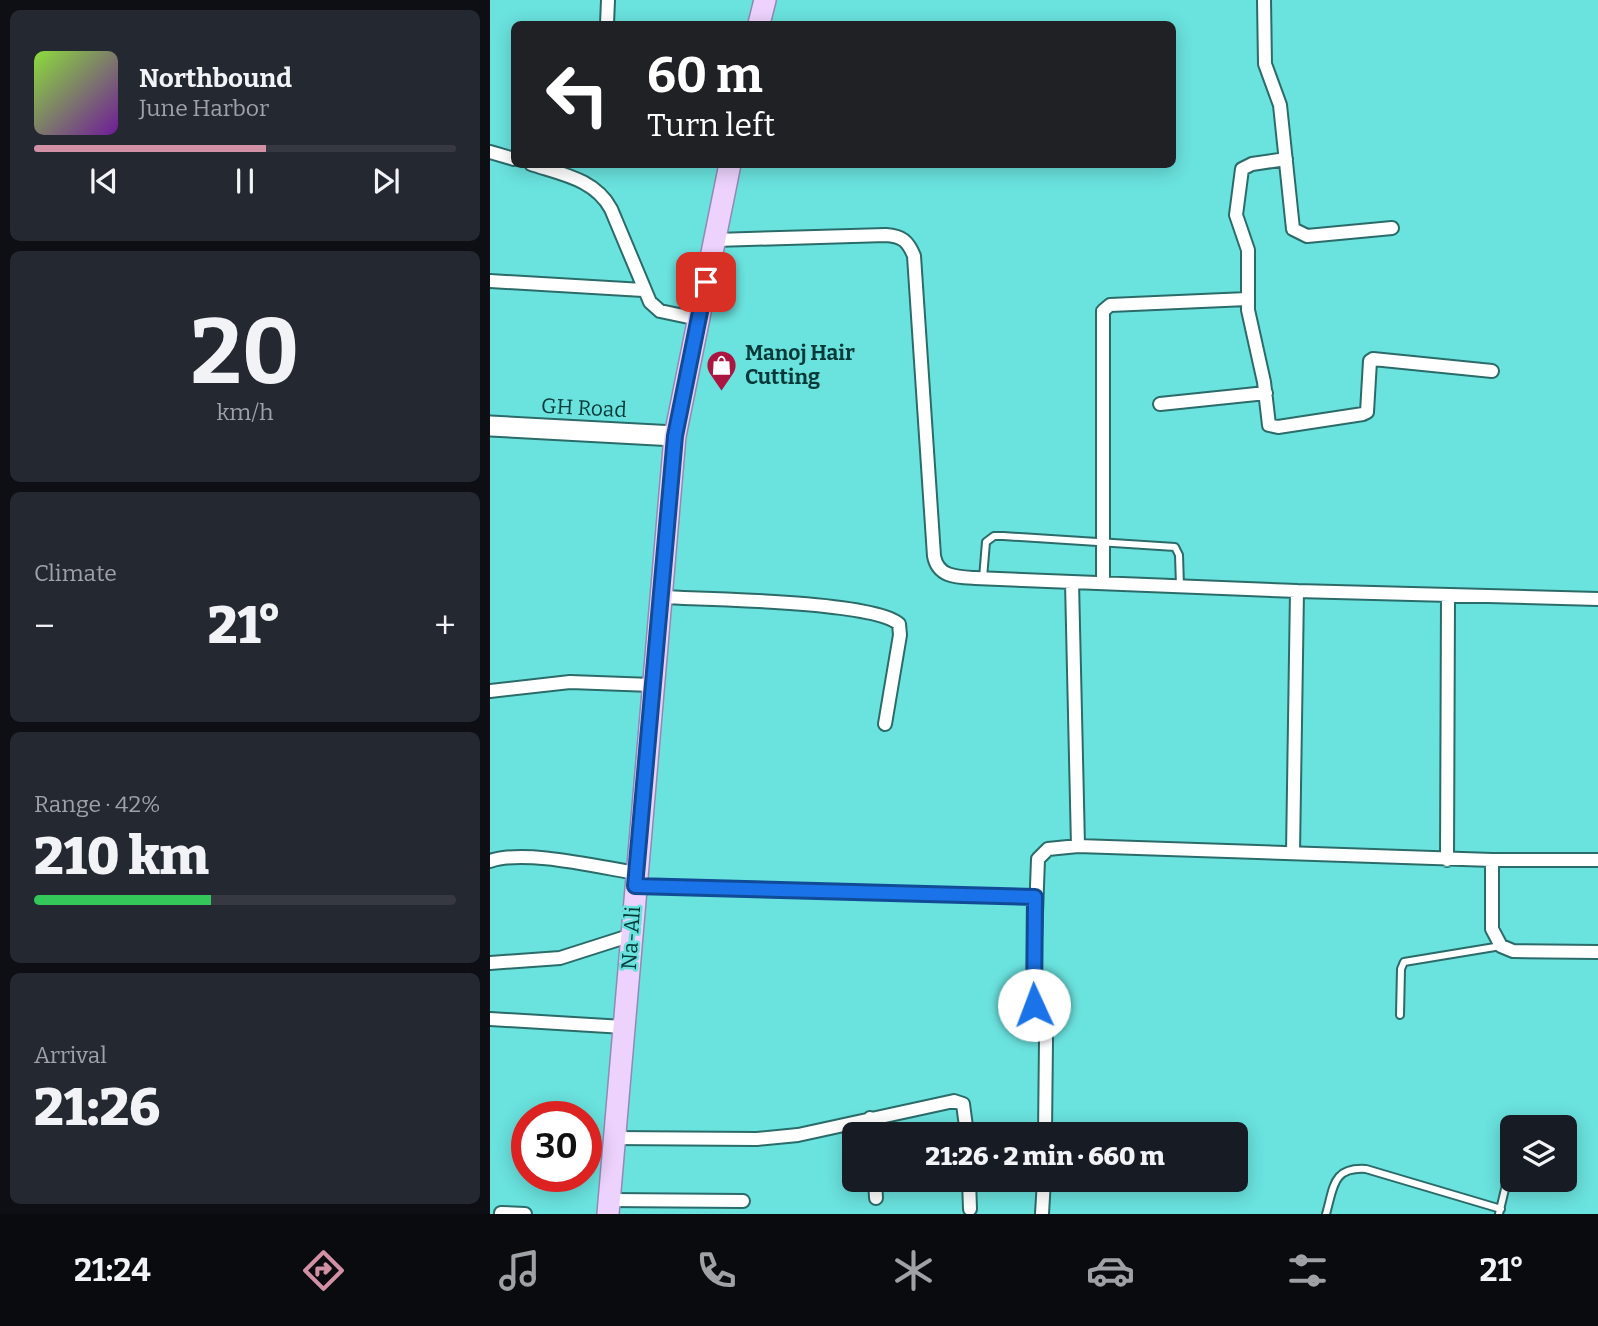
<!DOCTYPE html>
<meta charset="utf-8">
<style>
:root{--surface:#171b24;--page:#242831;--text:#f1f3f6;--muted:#9ea1a6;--line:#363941;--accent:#d290a5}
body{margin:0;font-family:Bitter,serif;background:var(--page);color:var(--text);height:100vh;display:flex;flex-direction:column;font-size:26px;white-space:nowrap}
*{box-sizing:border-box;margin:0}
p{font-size:23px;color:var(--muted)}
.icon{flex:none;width:38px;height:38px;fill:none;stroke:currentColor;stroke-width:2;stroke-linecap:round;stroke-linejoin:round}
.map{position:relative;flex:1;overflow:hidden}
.details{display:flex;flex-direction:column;gap:10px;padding:10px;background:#0d0f14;width:490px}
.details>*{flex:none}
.guide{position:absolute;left:21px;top:21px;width:665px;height:147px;border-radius:10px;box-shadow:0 4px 18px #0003;background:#202124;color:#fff;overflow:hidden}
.tools{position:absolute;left:1010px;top:1115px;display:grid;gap:14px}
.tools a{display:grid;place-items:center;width:77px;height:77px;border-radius:10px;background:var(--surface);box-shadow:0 4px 18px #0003;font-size:35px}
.speed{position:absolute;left:21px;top:1101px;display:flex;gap:14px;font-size:35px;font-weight:700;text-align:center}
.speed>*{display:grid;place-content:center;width:91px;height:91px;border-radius:50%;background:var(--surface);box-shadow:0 4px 18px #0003;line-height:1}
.speed .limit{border:10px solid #d22;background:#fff;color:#111}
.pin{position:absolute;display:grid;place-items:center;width:60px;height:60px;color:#fff;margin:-30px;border-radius:14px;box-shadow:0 4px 10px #0006}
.me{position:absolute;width:77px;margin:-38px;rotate:358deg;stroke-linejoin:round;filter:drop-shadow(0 0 5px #0008)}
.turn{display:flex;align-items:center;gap:24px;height:147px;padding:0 21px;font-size:32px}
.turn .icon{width:91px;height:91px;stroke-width:2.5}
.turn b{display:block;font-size:49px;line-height:60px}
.big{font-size:52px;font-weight:800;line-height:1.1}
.details .widget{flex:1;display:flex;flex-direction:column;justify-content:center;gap:10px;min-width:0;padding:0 24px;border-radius:10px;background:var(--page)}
.details .dial{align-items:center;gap:0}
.dial b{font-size:91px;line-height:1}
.song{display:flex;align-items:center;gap:21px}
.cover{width:84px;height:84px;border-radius:10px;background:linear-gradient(135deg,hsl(90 70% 55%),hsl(280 70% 35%))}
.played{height:7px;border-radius:4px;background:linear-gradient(90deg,var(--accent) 55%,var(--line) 55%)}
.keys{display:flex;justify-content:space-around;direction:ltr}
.heat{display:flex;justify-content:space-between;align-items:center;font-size:38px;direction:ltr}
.charge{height:10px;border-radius:5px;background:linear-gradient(90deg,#34c759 42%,var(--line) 0)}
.trip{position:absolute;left:352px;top:1122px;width:406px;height:70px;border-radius:10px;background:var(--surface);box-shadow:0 4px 18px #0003;font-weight:800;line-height:70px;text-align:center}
.tabs{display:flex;height:112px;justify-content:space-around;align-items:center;background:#090b0e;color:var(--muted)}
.tabs .icon{width:49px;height:49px}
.tabs .active{color:var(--accent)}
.tabs b{font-size:32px;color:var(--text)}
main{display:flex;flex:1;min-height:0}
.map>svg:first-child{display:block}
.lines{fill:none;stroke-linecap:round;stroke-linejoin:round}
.lane-casing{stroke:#2b6b69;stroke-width:10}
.street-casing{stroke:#2b6b69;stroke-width:16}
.secondary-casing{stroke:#2b6b69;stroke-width:23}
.primary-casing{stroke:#9289b6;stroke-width:24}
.lane{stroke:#fff;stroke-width:6}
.street{stroke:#fff;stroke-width:12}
.secondary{stroke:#fff;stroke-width:19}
.primary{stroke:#ecd2fc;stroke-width:21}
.route-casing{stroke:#114b97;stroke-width:18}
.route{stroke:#1a73e8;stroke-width:12}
.labels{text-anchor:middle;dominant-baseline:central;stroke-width:5;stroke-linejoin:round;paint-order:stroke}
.poi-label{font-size:21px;font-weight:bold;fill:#003938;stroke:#6ae2de;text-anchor:start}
.street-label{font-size:21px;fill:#003938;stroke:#6ae2de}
</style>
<main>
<section class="details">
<div class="widget">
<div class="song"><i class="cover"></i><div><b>Northbound</b><p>June Harbor</p></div></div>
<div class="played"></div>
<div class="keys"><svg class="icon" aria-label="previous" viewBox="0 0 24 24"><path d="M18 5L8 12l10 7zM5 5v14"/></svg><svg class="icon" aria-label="pause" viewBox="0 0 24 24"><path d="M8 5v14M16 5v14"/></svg><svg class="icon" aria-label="next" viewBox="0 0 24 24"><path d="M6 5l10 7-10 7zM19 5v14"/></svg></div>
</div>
<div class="widget dial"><b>20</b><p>km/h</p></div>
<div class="widget"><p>Climate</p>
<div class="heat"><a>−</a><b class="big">21°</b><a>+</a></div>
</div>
<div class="widget"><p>Range · 42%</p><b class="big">210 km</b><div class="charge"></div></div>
<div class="widget"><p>Arrival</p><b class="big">21:26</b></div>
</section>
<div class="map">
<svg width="1108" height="1214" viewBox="0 0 1108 1214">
<rect width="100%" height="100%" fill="#6ae2de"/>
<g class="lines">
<defs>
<path id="lane" d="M493,578L496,542L504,536H513L685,547L689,555L690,586
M910,1015L911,969L914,962L1011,946
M836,1214C844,1187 842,1167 876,1169L1011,1209
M1009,1214L1022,1160"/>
<path id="street" d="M774,0L775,64L790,105L803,229L817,236L902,228
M117,24L118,0
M0,152L24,159
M796,159L762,164L752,169L746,215L758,250V310L774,382L779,425L788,427L873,414L877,412L880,361L883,359L1002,371
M41,164C71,174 105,179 121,209L160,302L170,311L208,319
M225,240L396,235C412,236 418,241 424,256L444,556C448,577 466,577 485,578L807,591L803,853
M0,281L153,290
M670,404L776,393
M582,582L588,846
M613,583V311L620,305L757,299
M807,591L1108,599
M169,597C213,599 383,601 409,624L410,635L395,724
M0,691L80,682L162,685
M957,860L958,596
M1002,860H1108
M0,861C35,849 108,867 146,873
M145,886L545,897
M0,963L70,958L142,935
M0,1019L134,1027
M380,1118L381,1134
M555,1134L556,1039L543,995L548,859L558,849L588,846L1002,860V929L1011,946L1023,951L1108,952
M122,1138L267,1139L308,1135L464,1101L473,1104L477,1134
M385,1180L386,1198
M479,1180L480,1209
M118,1200L253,1201
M11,1213L35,1214
M552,1214L554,1180"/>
<path id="secondary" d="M0,426L185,436"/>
<path id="primary" d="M269,24L275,0
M118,1214L185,436L240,164"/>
</defs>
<use href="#lane" class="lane-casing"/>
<use href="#street" class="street-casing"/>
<use href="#secondary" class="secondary-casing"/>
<use href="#primary" class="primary-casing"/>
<use href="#lane" class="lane"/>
<use href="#street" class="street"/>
<use href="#secondary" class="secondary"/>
<use href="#primary" class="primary"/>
</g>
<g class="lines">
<defs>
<path id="route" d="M216,282L185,436L145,886L545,897L544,1005"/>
</defs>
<use href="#route" class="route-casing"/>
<use href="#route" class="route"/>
</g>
<defs>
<symbol id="shop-pin" viewBox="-11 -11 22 30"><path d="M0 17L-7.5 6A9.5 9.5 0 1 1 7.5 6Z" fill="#ab1641" stroke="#6ae2de"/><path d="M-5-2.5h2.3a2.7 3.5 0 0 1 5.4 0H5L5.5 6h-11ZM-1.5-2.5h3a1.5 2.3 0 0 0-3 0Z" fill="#fff"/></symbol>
</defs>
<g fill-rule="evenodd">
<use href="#shop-pin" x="214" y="348" width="35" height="47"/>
</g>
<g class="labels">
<g class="poi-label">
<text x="255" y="353">Manoj Hair<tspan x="255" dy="24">Cutting</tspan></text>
</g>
<g class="street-label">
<text transform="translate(94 408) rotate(3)">GH Road</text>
<text transform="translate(141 938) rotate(-86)">Na-Ali</text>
</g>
</g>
</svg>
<div class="tools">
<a><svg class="icon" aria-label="layers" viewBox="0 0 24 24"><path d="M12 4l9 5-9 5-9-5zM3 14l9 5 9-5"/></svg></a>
</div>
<div class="speed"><div class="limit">30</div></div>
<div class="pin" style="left:216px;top:282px;background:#d93025"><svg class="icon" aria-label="arrive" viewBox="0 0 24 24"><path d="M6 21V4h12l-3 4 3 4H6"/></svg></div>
<svg class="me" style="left:544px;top:1005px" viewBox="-20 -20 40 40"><circle r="19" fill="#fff"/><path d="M0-13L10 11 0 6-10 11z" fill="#1a73e8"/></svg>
<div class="trip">21:26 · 2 min · 660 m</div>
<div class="guide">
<div class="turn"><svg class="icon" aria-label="left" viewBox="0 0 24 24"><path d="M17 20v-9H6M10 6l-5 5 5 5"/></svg><div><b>60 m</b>Turn left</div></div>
</div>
</div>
</main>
<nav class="tabs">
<b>21:24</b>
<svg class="icon active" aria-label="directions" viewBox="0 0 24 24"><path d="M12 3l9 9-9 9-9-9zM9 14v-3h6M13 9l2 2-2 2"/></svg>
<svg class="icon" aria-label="music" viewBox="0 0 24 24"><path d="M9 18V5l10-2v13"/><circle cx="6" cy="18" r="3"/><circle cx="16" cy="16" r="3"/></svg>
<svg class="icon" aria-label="phone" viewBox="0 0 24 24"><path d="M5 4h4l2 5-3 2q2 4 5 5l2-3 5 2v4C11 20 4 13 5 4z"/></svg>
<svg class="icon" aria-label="climate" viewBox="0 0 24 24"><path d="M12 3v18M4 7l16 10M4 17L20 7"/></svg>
<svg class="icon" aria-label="car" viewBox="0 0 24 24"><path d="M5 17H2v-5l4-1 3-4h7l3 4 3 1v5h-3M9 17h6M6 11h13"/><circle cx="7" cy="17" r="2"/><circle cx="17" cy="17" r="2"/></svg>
<svg class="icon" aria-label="filters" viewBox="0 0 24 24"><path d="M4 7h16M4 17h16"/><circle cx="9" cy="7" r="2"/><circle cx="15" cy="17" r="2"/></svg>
<b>21°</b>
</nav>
